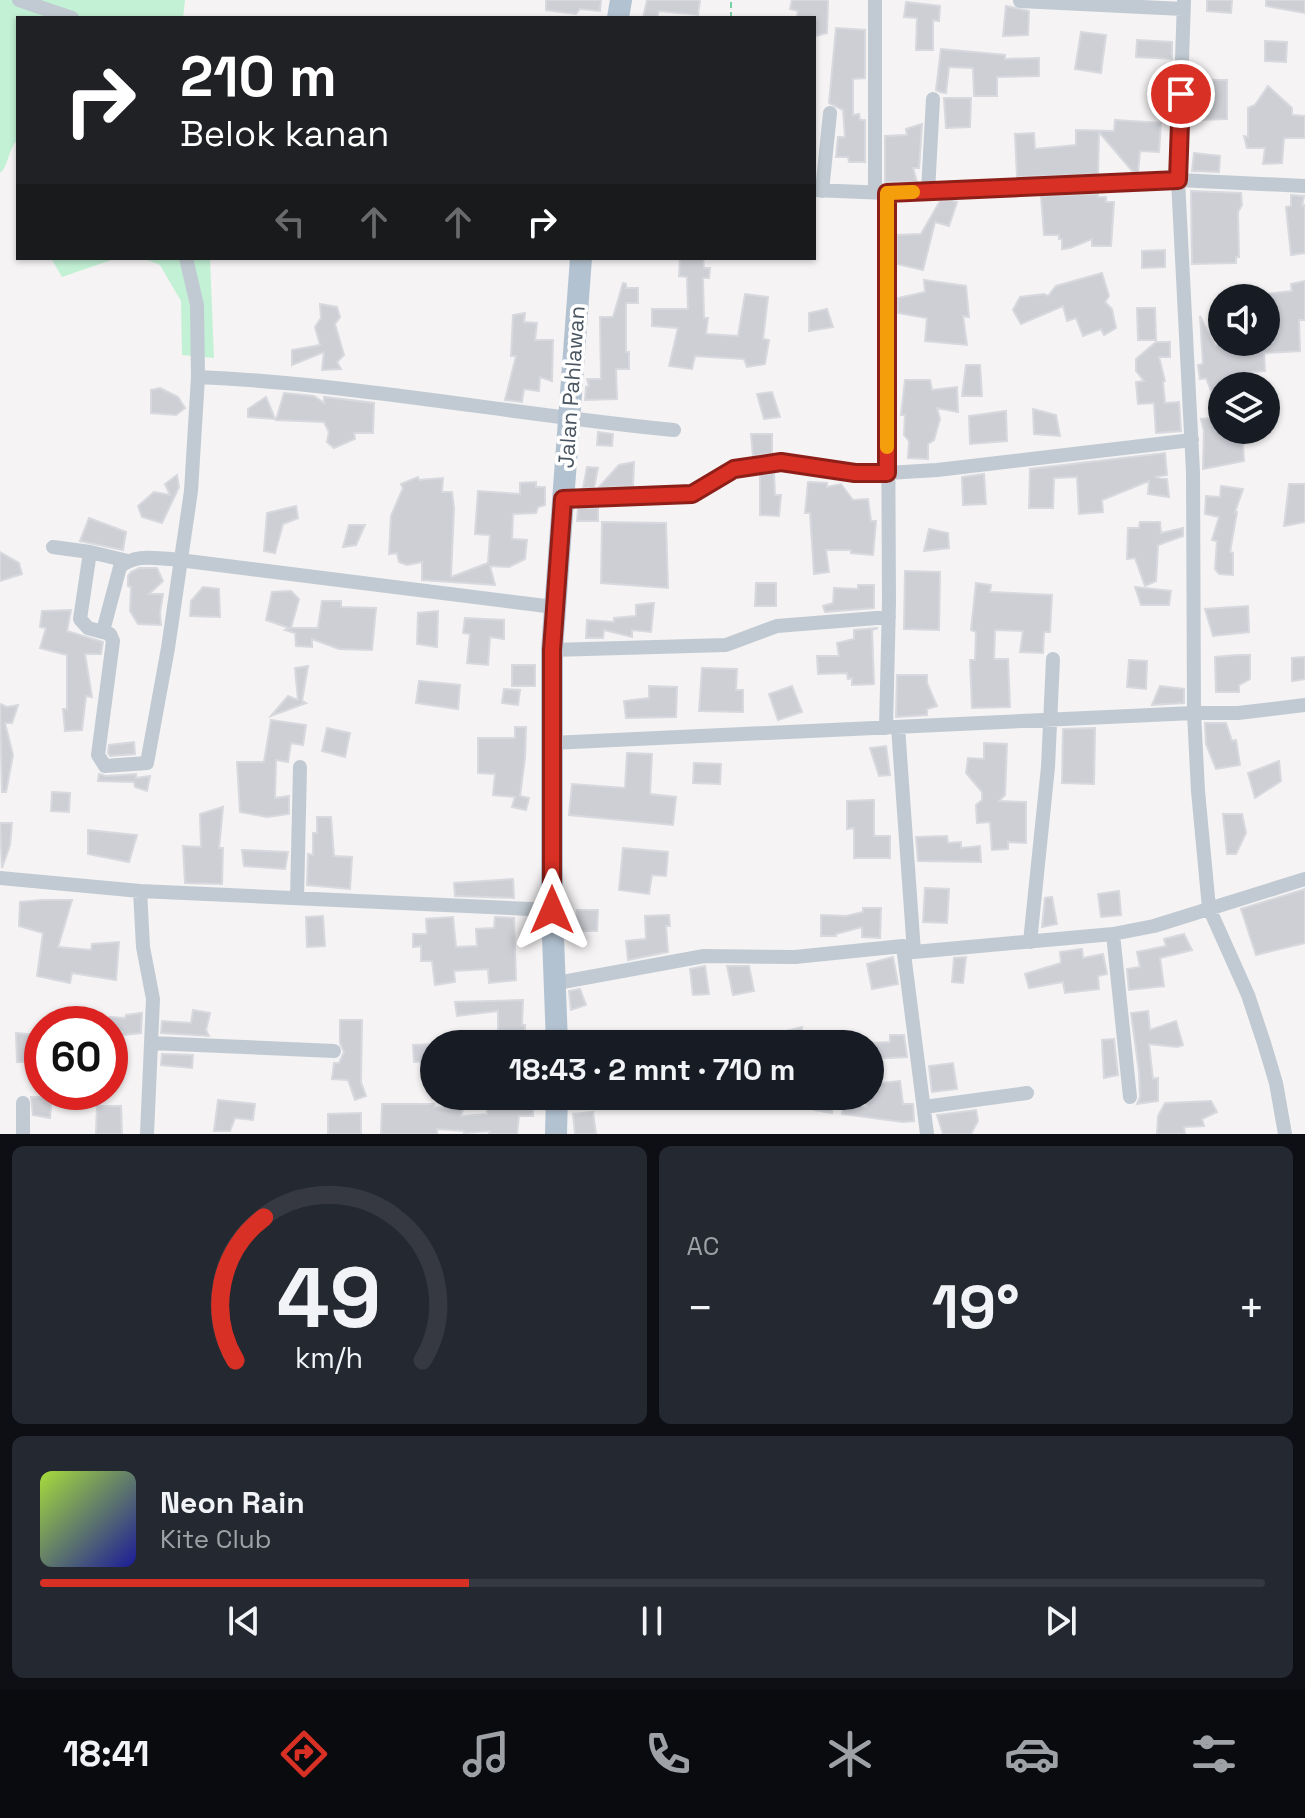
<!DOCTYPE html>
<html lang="id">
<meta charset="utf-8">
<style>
:root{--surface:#171b24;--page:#242831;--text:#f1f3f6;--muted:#9ea1a6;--line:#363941;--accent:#d93025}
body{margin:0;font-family:"Space Grotesk",sans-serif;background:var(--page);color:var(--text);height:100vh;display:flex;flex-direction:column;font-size:30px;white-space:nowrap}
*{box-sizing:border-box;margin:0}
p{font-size:26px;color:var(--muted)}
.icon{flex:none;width:44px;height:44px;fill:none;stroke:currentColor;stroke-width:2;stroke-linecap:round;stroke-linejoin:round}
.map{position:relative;height:1134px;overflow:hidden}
.side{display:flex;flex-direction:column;gap:12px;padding:12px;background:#0d0f14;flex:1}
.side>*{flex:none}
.top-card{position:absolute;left:16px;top:16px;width:800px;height:244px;border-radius:0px;box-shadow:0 2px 6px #0004;background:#202124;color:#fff;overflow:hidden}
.controls{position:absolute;left:1208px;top:284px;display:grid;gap:16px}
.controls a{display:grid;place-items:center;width:72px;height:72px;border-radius:50%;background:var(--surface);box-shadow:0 2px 6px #0004;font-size:40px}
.speed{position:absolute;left:24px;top:1006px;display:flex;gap:16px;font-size:40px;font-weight:700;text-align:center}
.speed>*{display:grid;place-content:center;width:104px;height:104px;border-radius:50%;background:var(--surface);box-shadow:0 2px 6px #0004;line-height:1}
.speed .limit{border:12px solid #d22;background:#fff;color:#111}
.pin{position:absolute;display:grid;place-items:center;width:68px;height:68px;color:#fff;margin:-34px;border:4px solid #fff;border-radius:50%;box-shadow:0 2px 8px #0007}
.me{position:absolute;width:88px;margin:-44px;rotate:0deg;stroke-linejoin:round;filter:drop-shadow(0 0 6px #0008)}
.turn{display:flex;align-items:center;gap:28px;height:168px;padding:0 32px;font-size:36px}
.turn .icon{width:104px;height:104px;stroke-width:2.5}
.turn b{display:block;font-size:56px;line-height:68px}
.lanes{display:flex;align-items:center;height:76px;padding:0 32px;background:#0003;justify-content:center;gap:40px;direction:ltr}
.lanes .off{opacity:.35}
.big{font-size:60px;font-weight:600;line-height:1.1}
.side .card{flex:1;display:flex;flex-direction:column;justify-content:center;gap:12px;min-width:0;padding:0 28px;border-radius:12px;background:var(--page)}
.side .dial{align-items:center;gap:0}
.dial svg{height:208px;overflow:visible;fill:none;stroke:var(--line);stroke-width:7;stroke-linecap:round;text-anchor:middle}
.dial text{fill:var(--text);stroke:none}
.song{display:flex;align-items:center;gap:24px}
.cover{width:96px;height:96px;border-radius:12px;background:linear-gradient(135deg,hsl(80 70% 55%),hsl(240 70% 35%))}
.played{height:8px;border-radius:4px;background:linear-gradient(90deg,var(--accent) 35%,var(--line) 35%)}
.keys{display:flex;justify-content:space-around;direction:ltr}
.heat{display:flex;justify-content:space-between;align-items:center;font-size:44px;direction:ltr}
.side .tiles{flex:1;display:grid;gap:12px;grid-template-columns:1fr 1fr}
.card:last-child{grid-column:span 2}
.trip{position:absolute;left:420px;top:1030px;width:464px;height:80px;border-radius:40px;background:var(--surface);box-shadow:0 2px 6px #0004;font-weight:600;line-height:80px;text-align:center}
.tab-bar{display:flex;height:128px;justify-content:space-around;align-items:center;background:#090b0e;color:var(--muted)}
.tab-bar .icon{width:56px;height:56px}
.tab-bar .active{color:var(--accent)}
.tab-bar b{font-size:36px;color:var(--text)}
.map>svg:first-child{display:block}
.green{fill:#c3f1d5}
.building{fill:#cdcfd5;stroke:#d7d9de;stroke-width:2}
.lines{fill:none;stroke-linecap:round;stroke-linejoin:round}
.path{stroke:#7ad0a6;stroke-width:2;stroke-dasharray:6 4;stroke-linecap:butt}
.minor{stroke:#c1cad2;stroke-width:14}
.primary{stroke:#b3c2d1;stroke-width:22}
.route-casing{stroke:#8d1f18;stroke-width:20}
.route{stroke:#d93025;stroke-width:14}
.slow{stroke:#f59e0b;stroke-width:14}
.labels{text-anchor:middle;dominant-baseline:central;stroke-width:7;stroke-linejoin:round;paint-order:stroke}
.street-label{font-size:22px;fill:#4a5661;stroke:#fff}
</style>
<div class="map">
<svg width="1305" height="1134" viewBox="0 0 1305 1134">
<rect width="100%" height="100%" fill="#f5f3f3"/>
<path class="green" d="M0,0H185L183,18H18V139C7,151 9,166 0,173Z
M51,258H117L62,277Z
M142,258H210L214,358L182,355L181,301L160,265Z"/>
<path class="building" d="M546,0H601L600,11L580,9L576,14L546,10Z
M647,0H700L698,15L659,11L657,18H643Z
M792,0H828L827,33L816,36L814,18H797L798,11L790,9Z
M1207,0H1232L1231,13L1207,11Z
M1266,0H1305V13L1266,6Z
M906,2L940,6L939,21L933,20V50H916L917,18L904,17Z
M1006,6L1029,11L1028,35L1003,36Z
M836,28L865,30V78L853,79V115L859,114L860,120H865V162H849L848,157H836L838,137H845L843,110L829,103Z
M1081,32L1106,35L1101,73L1075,69Z
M1137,40L1172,42V59L1136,57Z
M1265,41L1287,42L1286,62L1265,61Z
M941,49L1005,55V59L1039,58V76L997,77V96H974L973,68L949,67L946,93L940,92L936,90Z
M1194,80H1227V119L1195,120Z
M1268,86L1292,108V115L1305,116V138H1284L1282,163L1263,164L1265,148H1247L1244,136L1248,137V108L1255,105Z
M944,98H971L970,127L946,128Z
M1115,120L1161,123L1159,152L1140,151L1138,172H1133L1099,132L1098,174L1017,177L1015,134L1034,133L1035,149L1076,145V130L1114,131Z
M922,124L919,168H913L917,182H885V136L907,135L906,129Z
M1194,153L1220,156L1219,172L1192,171Z
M1191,191L1241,193L1242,205L1238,212L1239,257H1236V263L1192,264Z
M1098,194V197H1106V202H1114L1111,246H1092V239L1070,248L1062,249V239H1059V235H1044L1041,196Z
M1291,195L1304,196L1302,206L1305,205V253L1291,255L1286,207L1291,206Z
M949,200L957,202L949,226L935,222L923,270L897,264V235L921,234L940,201Z
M1165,250V267L1142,268V251Z
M680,258H703L704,268H710L709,278H703L704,318H708L706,334L738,336L745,294L768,297L763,339L769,340L765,364L747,367L744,359L695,356L692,369L669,366L678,328L652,326V309H688L687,277L679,276Z
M1102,273L1109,296L1105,302L1112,309L1116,328L1104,335L1101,329L1083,336L1076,318L1067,321L1063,306L1021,324L1013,310L1020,297L1044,294L1048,296L1056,286Z
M924,280L966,286L969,317L963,316L967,345L925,341L927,318L898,313V298L925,292Z
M1305,281V320H1299L1300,351L1264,353L1265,371L1247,372L1249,386H1222V430H1242L1244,461L1203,469L1204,431L1201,419L1221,417L1206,378L1200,379L1198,365L1203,364L1200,316L1215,346L1240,342H1273L1272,308L1266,309V294L1292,291L1291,284Z
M623,283L626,284V288H638V303H626V352H629V369H616L617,399L585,400L586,387L589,386L587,379H601L600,317H613Z
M320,304L337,307L340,317L335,324L344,355L337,362L341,369L322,370L324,352L292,365V350L320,345L315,327L321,318Z
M1137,308H1155L1156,340H1138Z
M827,309L833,327L809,331V313Z
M525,313L524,322L537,323L535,340H553L552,381L540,377L539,391L524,389L522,402L505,400L516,356H511L513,315Z
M1156,342H1170V357H1159L1165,381L1163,382L1165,403L1179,402L1181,431L1156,433L1154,403L1138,404L1136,382L1144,381L1136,371V359Z
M966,365H980L982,396H962Z
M905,380H930L932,390L957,387L958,412L937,408L940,419L934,440L928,444V459L908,458L909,441L904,435L905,415H901Z
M160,388L178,397L185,408L176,415L151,413V390Z
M772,392L780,417L764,419L757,394Z
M284,393L314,396L324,403V397L374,403L373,433H354L355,439L334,448L327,442L329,432L324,422L276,420Z
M266,397L275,419L248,417V409Z
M1033,409L1056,415L1060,436L1034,434Z
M1006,411L1007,441L970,444L969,416Z
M598,432L613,434L612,446L597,445Z
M751,434H772V453L753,456Z
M1165,453L1167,475L1155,477L1167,479L1169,497L1148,494L1149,481L1102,500L1103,512L1079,514L1077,477L1054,478L1053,508H1029L1030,469Z
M634,462L633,486L598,488L619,465Z
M587,467L598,468L594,488H583Z
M774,473L775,495H781L779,516L760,515V475Z
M984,474L986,504L963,505L962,477Z
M177,475L179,487L162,523L142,517L138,506L154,492L170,495L165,484Z
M418,477L419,480L443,478L442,492H452L454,508L451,577L488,563L490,535L475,534L478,491L520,494V483L536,482V487H545V505L538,507L536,513L513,514L512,539L527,540L525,559L509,567L490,566L495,585L422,580V562L407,565L399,562L397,553L389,554L391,516L403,488L401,484Z
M808,482L827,483V487L841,484L853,500L868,499L871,521H876L873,555L851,553V550H826L829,572L814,574L810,513H805Z
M1289,484H1305V522L1284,526Z
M1221,486L1243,489L1235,512H1237L1230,552L1233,553V575L1219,574L1215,569L1217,541L1212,540L1219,517L1205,514L1206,496L1220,497Z
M296,506L298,518L283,524L275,553L264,551L267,513Z
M578,508H598V521H577Z
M89,518L126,532L123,550L80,541Z
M602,522L666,523L668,588L601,583Z
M1140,522H1160L1161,533L1183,528V536L1158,545L1156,581L1145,586L1135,558L1127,559L1128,528H1139Z
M349,525H365L356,545L343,547Z
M929,529L948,533L949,548L924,551Z
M0,552L19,563L22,574L0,581Z
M139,568H157L163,581L149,594H163L160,613L161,625L138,624L130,611L131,587L128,586V576L131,572Z
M905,571L940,572L939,630L904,629Z
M756,583H776V606H755Z
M976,583L991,585L990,592L1052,595L1050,632H1044L1043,653L1020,652L1023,631L995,630L994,659H1008L1010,707L972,708L970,660H975L976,632L971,630Z
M858,585H874V608L825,612L823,606L833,603L834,588L858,589Z
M203,587L219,589L220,617L190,616L191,601Z
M1135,587L1171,591L1169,605H1141Z
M291,591L299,599L291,628H318L322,601H341V607L376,608L372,650L339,649L312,639V647L296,646L295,633L285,630L289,628L266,620L272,592Z
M654,603L651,632L632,630V637L604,630L603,638H586L587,620L614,622V618L636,616V605Z
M1248,606L1249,632L1213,636L1205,609Z
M71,610L67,631L103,642L101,654H85L92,697L86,696L82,730L65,731L63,709H67V655L40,648L46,628L40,627L42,611Z
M438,611L437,647L417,644L418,613Z
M465,618L504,620V639L490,637L488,665L467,663L470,634L463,633Z
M878,628L872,630L874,684L852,685V678L848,679L847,673L818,674L817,656H839L837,643L854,639V630Z
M1238,655H1250V679L1239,685V692H1216L1215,657Z
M1305,657V679L1292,681V658Z
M1129,660L1147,661L1146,689L1127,687Z
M512,665H535V686H512Z
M308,666L302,701L306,703L271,716L288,696L298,700L295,668Z
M702,668L737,669L736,690H743V712L699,711Z
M897,675H927V683L937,706L927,709V715L896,717Z
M419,681L460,685L458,709L416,703Z
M649,686L677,687L676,717L626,718L624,701L649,698Z
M792,686L802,712L778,720L769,694Z
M1160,686L1184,689V703L1152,705Z
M504,689L520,690L518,705L502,703Z
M0,704L7,707L18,705L12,723H5L13,755L6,792H2Z
M271,720L306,725L303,745L291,743L288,762L276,760L275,798L289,796V814L267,817L240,812L237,762H264Z
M1205,723H1226L1232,741L1236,740L1240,765L1216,769L1206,744Z
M515,727H526L525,758L520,796L529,798L526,810L512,807L515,797L493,795L495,774L478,773V738H515Z
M327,728L350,733L345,757L322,751Z
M1095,728L1094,784L1062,783L1063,729Z
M134,742L135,754L110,756L108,753L109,745Z
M984,743L1007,744L1005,795L999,801L1026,802V843L1008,842V849L992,850L990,822L977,823L976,805L982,800V792L966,773L968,758L984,759Z
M886,746L890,775L879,776L870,748Z
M627,753L652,754L650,794L676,797L673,825L569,815L572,784L625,788Z
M1279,761L1281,781L1255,798L1248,773Z
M694,763L721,764L720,784L693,783Z
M99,774L106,776L136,774V778L150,776L147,791L135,787L134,782L98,781Z
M52,792L70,793L69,812L51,811Z
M874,800V836H890V858H854V828L847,829V801Z
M223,807L219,848H223L222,884L185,883L183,846L201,847L200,814Z
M1223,814H1242L1246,833L1236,854H1227Z
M317,817H331L334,856L352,857L350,889L307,885L308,854L313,855V833H317Z
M0,823H12L10,845L2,868Z
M88,830L137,835L129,862L88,854Z
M947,836L948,843L961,842V848L980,846L981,862L918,861L916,837Z
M623,848L668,852L666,876L652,875L649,894L619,890Z
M242,850L288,852L285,869L244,866Z
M513,879L514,898L455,896L454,883Z
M925,888L949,889L947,923L923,922Z
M1305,889V943L1256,955L1241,909Z
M1119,891L1121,915L1101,917L1098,894Z
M1052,897L1057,924L1042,927L1045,898Z
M43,900H72L58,947L91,950L92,944L119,942L116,980L72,973L70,983L37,976L43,933L19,926L20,902Z
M863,908H881L880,938L862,937V927L836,934V936H821V915L846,916L863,912Z
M577,910H598L597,931H576Z
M669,915L670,926H666L668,952L628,960L626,941L646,939L645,916Z
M323,916L325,946L307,947L306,917Z
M453,917L456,947L477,946L476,929L494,928L495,917L514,918L516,980L489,983L488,969L454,971L455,982L435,985L432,961H421V946L413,947V934H427L426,919Z
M1184,934L1192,950L1160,958L1164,986L1129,990L1127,969L1140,967L1137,952L1166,946L1164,939Z
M1082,949L1083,958L1103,954L1107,974L1098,976L1099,989L1065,993L1063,982L1029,988L1025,974L1061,963L1060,952Z
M893,957L898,984L872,989L867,964Z
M966,957L963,983L952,982L954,958Z
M705,966L709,994L693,995L690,969Z
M727,966H749L754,991L733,995Z
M580,989L586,1005L571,1010L569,991Z
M523,1000L522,1025H525V1044H498V1011L457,1016L455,1002Z
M193,1010L210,1013L206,1030L209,1036L161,1033L162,1021L191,1023Z
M1148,1011L1150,1030L1176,1021L1183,1045L1177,1047L1149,1044L1153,1079L1158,1078V1101L1137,1104L1140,1097L1139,1072L1131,1013Z
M142,1013L141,1033L122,1035L123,1032L110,1031V1017L125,1018L126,1015Z
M340,1020H362L361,1082L366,1096L355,1100L348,1080L332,1079L334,1063H339L344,1052L340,1043Z
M802,1027V1033L843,1032L842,1044H785L786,1031Z
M16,1033L38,1035L36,1062H17Z
M890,1035H904L907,1057L870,1059V1043L890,1042Z
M1114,1039L1118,1075L1104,1078L1102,1040Z
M434,1044V1057L428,1058V1061L414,1062L413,1045Z
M162,1054L193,1055L192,1068L161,1065Z
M953,1063L957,1089L932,1092L929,1066Z
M900,1081L903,1104H913L914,1121L903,1122L842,1114L843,1106L867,1107L866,1096H870V1084Z
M815,1096H834L832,1113L814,1110Z
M31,1097H52L50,1118L33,1115Z
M487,1098H533V1116H519L517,1134H489L490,1131L464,1133V1131L437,1129V1134H381L382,1104H434V1107L463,1109L461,1116L487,1114Z
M218,1100L255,1104L253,1120L235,1118L230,1131H214Z
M1211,1101L1217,1112L1202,1119L1204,1126L1184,1127L1185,1134H1157L1158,1116L1165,1103Z
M97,1106H121L122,1134H96Z
M976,1110L978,1121L971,1134H943L937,1115Z
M593,1112L596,1134H575L573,1114Z
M361,1113V1134H328V1114Z"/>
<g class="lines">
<path class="path" d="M731,18V0"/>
<path class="minor" d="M19,0L72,18
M875,0V192
M1184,0L1178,180L1193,472L1194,713L1198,791L1209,908L1248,995L1264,1043L1276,1083L1285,1134
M1020,1L1183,9
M814,190L887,193L1178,180L1305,186
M822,191L830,113
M928,191L933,99
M198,377C358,384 515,415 674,430
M563,499L692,494L734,469L781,462L855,473H887L937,470L1192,440
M53,547L90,552L128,561
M90,552L80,619L88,628L110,634L113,641L98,755L105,766L147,763L168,648L191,491L198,377L197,305L186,258
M103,631L120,567C135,554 153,558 171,559L554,607
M552,650L726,645L777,626L889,617
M898,727L914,952
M886,728L889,602L887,193
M551,743L1194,713H1238L1305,705
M0,878L140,891L552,910
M140,891L143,947L153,999L147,1134
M297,898L300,767
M1113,934L1130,1097
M1030,942L1048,767L1053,659
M903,946L927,1134
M557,983L704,956L795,957L903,946L914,952L1113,934L1154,926L1305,879
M151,1043L334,1051
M924,1107L1027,1093
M23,1134V1103"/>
<path class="primary" d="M618,18L621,0
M557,1044L552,910V650L581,258
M556,1134L557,1096"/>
</g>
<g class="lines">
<defs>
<path id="route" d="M552,910V650L563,499L692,494L734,469L781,462L855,473H887V193L1178,180L1181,94"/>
</defs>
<use href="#route" class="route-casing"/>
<use href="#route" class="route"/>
<path class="slow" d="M887,447V193L913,192"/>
</g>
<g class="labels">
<g class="street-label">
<text transform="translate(571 387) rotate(-86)">Jalan Pahlawan</text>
</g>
</g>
</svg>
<div class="controls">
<a><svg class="icon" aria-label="sound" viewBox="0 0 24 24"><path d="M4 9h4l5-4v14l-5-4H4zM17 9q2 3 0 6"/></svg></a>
<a><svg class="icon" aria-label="layers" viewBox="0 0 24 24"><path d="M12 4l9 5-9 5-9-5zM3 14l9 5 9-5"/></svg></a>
</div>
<div class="speed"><div class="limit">60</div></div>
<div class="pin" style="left:1181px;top:94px;background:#d93025"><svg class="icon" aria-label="arrive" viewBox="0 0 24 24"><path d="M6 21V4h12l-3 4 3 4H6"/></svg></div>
<svg class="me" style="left:552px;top:910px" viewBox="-20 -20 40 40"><path d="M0-17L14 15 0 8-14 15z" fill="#d93025" stroke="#fff" stroke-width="4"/></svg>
<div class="trip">18:43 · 2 mnt · 710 m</div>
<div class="top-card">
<div class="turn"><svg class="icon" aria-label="right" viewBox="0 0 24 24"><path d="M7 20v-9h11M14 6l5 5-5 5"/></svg><div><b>210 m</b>Belok kanan</div></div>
<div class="lanes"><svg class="icon off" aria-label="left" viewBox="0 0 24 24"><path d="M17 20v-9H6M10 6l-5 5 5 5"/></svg><svg class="icon off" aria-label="ahead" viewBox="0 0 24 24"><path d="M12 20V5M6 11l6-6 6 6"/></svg><svg class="icon off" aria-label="ahead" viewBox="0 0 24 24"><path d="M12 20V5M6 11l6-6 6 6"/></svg><svg class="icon" aria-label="right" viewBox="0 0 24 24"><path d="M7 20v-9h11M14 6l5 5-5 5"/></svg></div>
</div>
</div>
<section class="side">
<div class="tiles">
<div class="card dial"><svg viewBox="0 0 100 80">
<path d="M14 69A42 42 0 1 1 86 69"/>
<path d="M14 69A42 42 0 0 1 25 14" stroke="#d93025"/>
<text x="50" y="56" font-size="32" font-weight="700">49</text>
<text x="50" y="72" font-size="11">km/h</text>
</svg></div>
<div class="card"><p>AC</p>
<div class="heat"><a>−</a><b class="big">19°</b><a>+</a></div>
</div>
<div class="card">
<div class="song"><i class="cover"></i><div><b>Neon Rain</b><p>Kite Club</p></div></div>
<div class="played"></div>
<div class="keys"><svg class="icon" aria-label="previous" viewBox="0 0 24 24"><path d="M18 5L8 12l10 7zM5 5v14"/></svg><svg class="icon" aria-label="pause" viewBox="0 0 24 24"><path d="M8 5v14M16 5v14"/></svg><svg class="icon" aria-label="next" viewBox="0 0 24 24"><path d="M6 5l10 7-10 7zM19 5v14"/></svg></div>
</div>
</div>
</section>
<nav class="tab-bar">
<b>18:41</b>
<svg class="icon active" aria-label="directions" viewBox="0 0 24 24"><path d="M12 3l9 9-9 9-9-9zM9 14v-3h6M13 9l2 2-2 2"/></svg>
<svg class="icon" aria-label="music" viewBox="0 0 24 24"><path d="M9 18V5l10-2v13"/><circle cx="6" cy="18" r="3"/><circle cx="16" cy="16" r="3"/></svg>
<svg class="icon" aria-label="phone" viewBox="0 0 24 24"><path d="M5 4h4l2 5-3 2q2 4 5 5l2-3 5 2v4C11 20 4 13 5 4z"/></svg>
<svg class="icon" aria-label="climate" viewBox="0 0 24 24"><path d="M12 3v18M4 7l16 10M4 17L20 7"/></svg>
<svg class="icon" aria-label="car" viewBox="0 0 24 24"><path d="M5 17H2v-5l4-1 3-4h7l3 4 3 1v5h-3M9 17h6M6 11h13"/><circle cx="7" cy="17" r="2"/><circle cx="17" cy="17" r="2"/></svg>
<svg class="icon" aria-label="filters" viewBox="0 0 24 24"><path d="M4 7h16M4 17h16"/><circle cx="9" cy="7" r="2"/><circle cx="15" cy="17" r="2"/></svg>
</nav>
